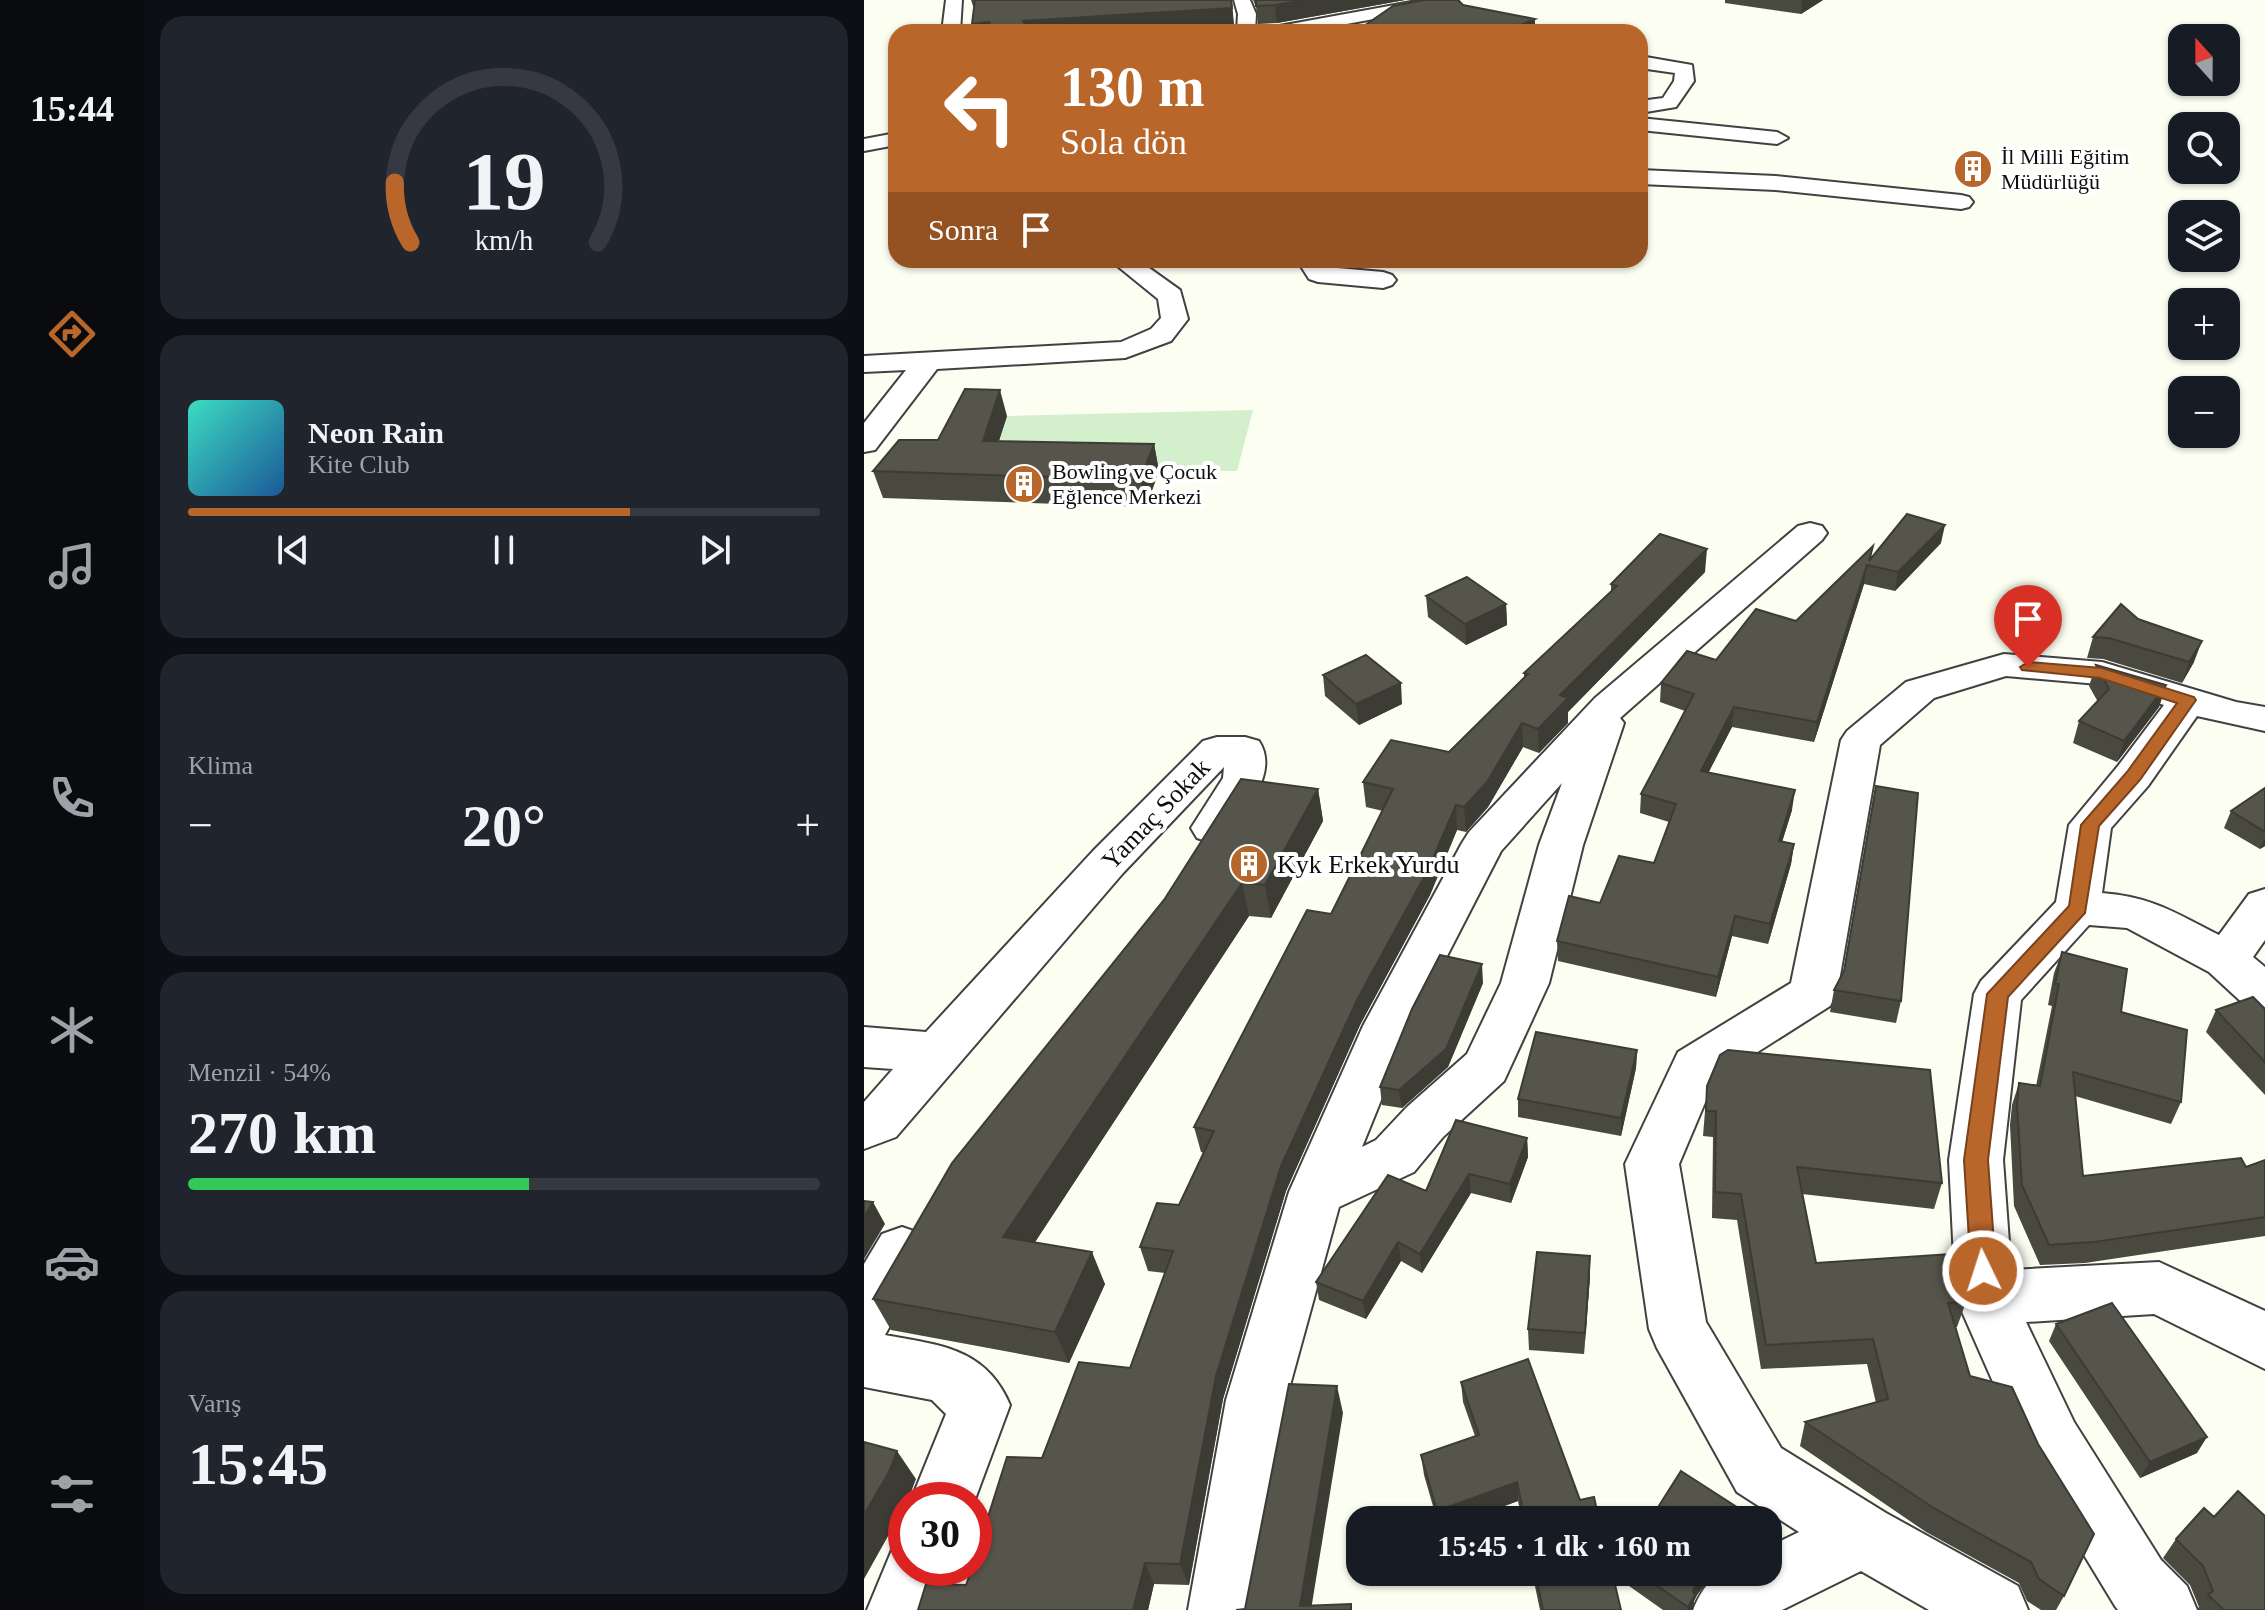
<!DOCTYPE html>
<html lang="tr">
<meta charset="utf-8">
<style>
:root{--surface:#171b24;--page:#20242c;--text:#f1f3f6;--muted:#9ea1a6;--line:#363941;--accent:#b9662b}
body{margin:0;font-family:Georgia,serif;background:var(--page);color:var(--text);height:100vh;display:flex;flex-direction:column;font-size:30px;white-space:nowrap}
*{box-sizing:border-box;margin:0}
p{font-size:26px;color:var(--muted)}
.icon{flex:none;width:44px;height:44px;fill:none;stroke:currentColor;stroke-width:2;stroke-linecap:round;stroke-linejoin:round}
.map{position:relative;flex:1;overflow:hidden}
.sheet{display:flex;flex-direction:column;gap:16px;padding:16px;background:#0d0f14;width:720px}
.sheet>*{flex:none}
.top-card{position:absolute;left:24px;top:24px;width:760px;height:244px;border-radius:24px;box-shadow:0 2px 6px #0004;background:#b9662b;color:#fff;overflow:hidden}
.needle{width:52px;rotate:339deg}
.fabs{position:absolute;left:1304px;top:24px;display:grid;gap:16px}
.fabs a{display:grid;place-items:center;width:72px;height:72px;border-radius:16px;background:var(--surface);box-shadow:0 2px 6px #0004;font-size:40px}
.speed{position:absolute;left:24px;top:1482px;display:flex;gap:16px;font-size:40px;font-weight:700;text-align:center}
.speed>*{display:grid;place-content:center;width:104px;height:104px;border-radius:50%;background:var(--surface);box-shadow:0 2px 6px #0004;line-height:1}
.speed .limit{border:12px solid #d22;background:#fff;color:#111}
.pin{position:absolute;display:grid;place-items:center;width:68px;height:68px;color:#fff;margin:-82px -34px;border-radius:50% 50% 50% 0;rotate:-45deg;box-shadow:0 0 8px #0007}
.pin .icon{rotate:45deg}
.me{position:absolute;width:88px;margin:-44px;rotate:356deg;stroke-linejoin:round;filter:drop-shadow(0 0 6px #0008)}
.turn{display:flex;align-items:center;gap:28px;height:168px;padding:0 40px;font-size:36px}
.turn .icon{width:104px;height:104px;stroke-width:2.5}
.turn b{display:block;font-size:56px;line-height:68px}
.then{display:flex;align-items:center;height:76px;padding:0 40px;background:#0003;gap:16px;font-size:30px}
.big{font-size:60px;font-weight:600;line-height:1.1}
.sheet .card{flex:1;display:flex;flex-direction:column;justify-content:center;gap:12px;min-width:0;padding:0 28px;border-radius:24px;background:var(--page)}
.sheet .dial{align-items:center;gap:0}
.dial svg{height:208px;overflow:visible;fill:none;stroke:var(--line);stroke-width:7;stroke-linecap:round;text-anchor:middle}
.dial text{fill:var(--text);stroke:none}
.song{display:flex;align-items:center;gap:24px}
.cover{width:96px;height:96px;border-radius:12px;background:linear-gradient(135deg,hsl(170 70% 55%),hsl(210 70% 35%))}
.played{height:8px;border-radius:4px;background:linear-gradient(90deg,var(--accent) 70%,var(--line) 70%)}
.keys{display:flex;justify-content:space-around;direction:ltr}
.heat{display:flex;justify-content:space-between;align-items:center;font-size:44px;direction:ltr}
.charge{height:12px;border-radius:6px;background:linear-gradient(90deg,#34c759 54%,var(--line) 0)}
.trip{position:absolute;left:482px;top:1506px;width:436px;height:80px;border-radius:24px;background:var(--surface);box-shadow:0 2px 6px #0004;font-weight:600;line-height:80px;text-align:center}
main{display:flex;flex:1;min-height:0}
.dock{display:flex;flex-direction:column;width:144px;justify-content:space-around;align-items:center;background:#090b0e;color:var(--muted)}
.dock .icon{width:56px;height:56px}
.dock .on{color:var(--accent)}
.dock b{font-size:36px;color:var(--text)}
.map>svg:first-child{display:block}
.pitch{fill:#d3efcc}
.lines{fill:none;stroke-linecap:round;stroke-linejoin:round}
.street-casing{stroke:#414141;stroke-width:4}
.street{fill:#fff;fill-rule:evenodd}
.wall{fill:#4a4940}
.shaded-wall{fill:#3c3c34}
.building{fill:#56554b;stroke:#3c3c34;stroke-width:2}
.route{fill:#b9662b;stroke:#78421c;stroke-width:2}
.labels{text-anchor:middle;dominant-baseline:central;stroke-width:8;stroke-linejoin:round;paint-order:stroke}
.far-poi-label{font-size:22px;fill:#0e0e0e;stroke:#fff;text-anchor:start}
.street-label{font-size:26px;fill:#0e0e0e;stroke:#fff}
.poi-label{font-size:26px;fill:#0e0e0e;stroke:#fff;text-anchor:start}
</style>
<main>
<nav class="dock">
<b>15:44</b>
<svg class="icon on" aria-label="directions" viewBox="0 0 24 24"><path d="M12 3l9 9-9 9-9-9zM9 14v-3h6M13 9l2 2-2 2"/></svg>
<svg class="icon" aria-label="music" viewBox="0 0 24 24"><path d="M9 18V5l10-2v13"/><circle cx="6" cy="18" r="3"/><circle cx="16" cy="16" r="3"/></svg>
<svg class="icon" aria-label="phone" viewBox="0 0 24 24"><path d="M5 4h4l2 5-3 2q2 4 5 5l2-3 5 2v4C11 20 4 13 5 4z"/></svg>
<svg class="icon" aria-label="climate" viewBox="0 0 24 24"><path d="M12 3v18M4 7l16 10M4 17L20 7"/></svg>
<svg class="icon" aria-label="car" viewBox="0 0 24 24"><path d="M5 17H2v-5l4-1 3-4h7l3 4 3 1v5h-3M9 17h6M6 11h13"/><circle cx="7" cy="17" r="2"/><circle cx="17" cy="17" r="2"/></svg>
<svg class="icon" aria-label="filters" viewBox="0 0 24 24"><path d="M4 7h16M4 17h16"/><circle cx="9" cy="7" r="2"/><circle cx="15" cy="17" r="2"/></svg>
</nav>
<section class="sheet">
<div class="card dial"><svg viewBox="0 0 100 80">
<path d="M14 69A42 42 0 1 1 86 69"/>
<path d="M14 69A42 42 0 0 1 8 46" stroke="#b9662b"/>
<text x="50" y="56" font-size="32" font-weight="700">19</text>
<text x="50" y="72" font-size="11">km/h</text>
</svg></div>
<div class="card">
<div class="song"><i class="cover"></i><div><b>Neon Rain</b><p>Kite Club</p></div></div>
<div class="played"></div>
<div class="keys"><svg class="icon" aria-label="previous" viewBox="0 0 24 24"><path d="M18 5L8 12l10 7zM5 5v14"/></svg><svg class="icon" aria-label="pause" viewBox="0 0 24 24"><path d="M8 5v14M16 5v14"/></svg><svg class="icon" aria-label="next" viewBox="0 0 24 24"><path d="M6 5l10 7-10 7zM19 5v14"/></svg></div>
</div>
<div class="card"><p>Klima</p>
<div class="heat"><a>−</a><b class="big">20°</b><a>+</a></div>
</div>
<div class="card"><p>Menzil · 54%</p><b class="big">270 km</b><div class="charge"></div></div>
<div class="card"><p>Varış</p><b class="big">15:45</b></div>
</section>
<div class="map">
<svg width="1401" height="1610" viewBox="0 0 1401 1610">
<rect width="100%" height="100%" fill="#fbfef0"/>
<path class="pitch" d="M389,410L373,471L127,468L143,416Z"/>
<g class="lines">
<defs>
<path id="street" d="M82,0H98L96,32H78Z
M370,0H386L392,14L391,32H373L374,14Z
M558,0H594L586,5L439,32H401L410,27Z
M776,56L828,65L830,81L812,107L776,113V101L799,98L810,81L811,73L776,68Z
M776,118L913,132L924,138L913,144L776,130Z
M32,133V145L0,151V139Z
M776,170L912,176L1097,195L1105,197L1109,202L1105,207L1097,209L912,190L776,184Z
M246,260H274L316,290L324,319L307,341L261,358L73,369L11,450L0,452V423L42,370L0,372V356L257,342L287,329L297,318L294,299Z
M433,260H457L462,267L519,272L528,275L532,280L528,285L519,288L454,282L445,279Z
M946,523L958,526L963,533L958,540L756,718L760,723L719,845L685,983L640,1081L579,1137L550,1172L475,1207L422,1400L392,1610H324L362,1400L425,1192L499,1026L598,843L605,832L731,698L934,526ZM698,783L675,845L637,983L603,1054L543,1107L512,1140L498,1147L547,1026L637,851Z
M1140,654L1238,662L1372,702L1401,707V731L1333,716L1284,786L1247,828L1238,893C1289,897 1311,913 1355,935L1385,894L1401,889V940L1389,957L1401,967V1013L1384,1008L1345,972L1263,928L1225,925L1157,1000L1139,1160L1147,1270L1295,1262L1401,1311V1369L1290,1314L1162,1322L1210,1422L1297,1560L1323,1586L1333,1610H1254L1251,1606L1166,1466L1092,1298L1085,1160L1110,994L1117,981L1192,902L1205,825L1254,766L1300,705L1234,684L1142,676L1070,698L1016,745L973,993L966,1006L851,1079L815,1164L842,1322L917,1448L1022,1513L1154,1586L1164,1610H1065L997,1571L918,1610H829C847,1567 862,1572 904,1572V1547L935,1532L873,1492L793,1348L785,1329L761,1164L814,1052L927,983L977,740L983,731L1042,682Z
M353,737H381L395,741C416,773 380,811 363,838L348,843L333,838L327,828L359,778L360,767L259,873L32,1137L0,1149V1102L29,1069L0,1067V1027L62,1032L229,851L339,741Z
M38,1227L58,1234L66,1252L21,1335C76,1345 122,1348 146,1405L110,1502L47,1500L82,1414L68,1400L0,1387V1264L18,1234Z
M42,1540V1568H86L71,1610H3L30,1545Z"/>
</defs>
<use href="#street" class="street-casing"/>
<use href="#street" class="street"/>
</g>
<path class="wall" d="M107,0H368L370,26L272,32H110L108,24L110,9Z
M389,0H541L413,23L394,24L392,7Z
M861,0H959L937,14L861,3Z
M143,416L135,441L290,444L295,471L282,507L19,498L9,471L74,440Z
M1077,543L1031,591L1000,584L950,742L868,727L844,773L928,810L918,842L930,844L927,864L904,944L868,936L852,997L694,961L693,941L736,903L790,863L805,822L776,813L777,794L821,711L796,702L797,683L852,660L932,621L1009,546L1007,557Z
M841,572L704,712V723L675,753L659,747L624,807L602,832L593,830L566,895L496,1025L422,1191L359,1399L325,1585L290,1584L284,1610H54L102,1585L178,1458L266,1368L301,1273L284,1271L276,1247L315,1205L340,1153L337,1152L330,1127L467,914L519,811L502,807L499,782L585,752L660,678V673L747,591V584Z
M562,596L642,604L643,625L602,645L564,617Z
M1274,619L1330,662L1318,683L1239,659L1223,658L1229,637Z
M1232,665L1302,685L1295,707L1253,762L1209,743L1215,721L1234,702L1225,686Z
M459,675L538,704L495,725L461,696Z
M1401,788V846L1396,849L1360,828L1367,811Z
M454,789L459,821L407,918L385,916L171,1242L241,1284L205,1363L27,1330L9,1299Z
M1198,952L1257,1012L1317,1102L1307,1124L1211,1096L1219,1176L1382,1167L1401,1160V1236L1221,1263L1176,1265L1150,1206L1146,1125L1148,1105L1155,1083L1172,1086L1188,1006L1184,1005L1190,973Z
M619,983L584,1067L538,1108L518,1105L516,1087Z
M970,990L1037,1001L1032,1023L966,1012Z
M1401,1009V1095L1342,1032L1352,1010Z
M773,1050L772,1068L757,1136L654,1117V1099Z
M843,1086L1078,1183L1070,1209L938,1194L952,1263L1102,1302L1093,1327H1092L1106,1376L1200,1596L1192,1610H1177L1163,1601L1155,1583L1062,1532L936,1446L941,1422L1012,1403L1003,1364L897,1369L873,1220L848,1218L849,1137L839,1136Z
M663,1138L664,1157L647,1203L607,1193L558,1273L537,1261L502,1319L455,1300L452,1282L562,1191Z
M726,1277L720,1354L665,1350L664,1329Z
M1192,1324L1333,1453L1276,1478L1185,1341Z
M597,1382L716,1500L735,1520H658L654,1501L602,1520H573L560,1475L557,1455L611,1436L599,1402Z
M1350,1517L1401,1610H1333L1335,1607L1326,1585L1299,1558L1312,1539Z
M668,1572H748L757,1610H676Z
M759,1572H851L833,1595L830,1601L829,1610H799L758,1581Z"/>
<path class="shaded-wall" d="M442,0H541L413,23L411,5Z
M940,0H959L937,14L938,1Z
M368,8L370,26L272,32H162L159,21Z
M671,19V32H640Z
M125,22L127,32H110L108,24Z
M136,390L143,416L126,468L119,441Z
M290,444L295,471L282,507L276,480Z
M1081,525L1077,543L1031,591L1034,572Z
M843,549L841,572L704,712V723L675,753L674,729L696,695Z
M1003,565L1000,584L950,742L953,722Z
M642,604L643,625L602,645L601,624Z
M1338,641L1330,662L1318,683L1325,662Z
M537,683L538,704L495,725L492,704Z
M1302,685L1295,707L1253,762L1260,741Z
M870,707L868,727L835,791L837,771Z
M658,723L659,747L624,807L602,832L600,807Z
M454,789L459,821L407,918L401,885Z
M931,790L928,810L912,861L915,841Z
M592,805L593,830L566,895L496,1025L422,1191L359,1399L325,1585L316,1564L352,1376L417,1166L493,1000Z
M1401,838V846L1396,849Z
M930,844L927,864L904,944L906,924Z
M378,883L385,916L154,1268L139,1237Z
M871,916L868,936L852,997L854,977Z
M618,964L619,983L584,1067L538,1108L535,1090Z
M773,1050L772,1068L757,1136V1118Z
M663,1138L664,1157L647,1203L646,1184Z
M605,1174L607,1193L558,1273L556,1254Z
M9,1202L21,1224L0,1259V1217Z
M534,1242L537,1261L502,1319L499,1301Z
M228,1252L241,1284L205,1363L191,1332Z
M726,1256V1277L720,1354L721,1333Z
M473,1386L479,1413L447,1610L436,1606Z
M1343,1437L1333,1453L1276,1478L1286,1462Z
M33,1451L52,1479L44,1500H42V1504L0,1579V1515Z
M653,1482L654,1501L602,1520H574L573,1511Z
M281,1563L290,1584L284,1610H269Z
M840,1572H851L833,1595L830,1601L829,1610H823L829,1591L836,1576Z"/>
<path class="building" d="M111,0H367L368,8L159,21L167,32H131L125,22L108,24Z
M392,0H442L411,5L392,6Z
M560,0H594L599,5L671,19L640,32H499L507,26H500L529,6Z
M101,389L136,390L119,441L290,444L276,480L9,471L35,440H74Z
M1043,514L1081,525L1034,572L1003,565L953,722L870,707L837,771L931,790L915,841L930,844L906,924L871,916L854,977L693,941L705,896L736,903L755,856L790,863L812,804L777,794L830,694L797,683L823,651L852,660L892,609L932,621L1009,546L1005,561Z
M796,534L843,549L696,695L704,698L674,729L658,723L623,782L600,807L592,805L564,870L493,1000L417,1166L352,1376L316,1564L281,1563L269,1610H54L62,1584L102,1585L108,1568H110V1561L143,1457L178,1458L215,1362L266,1368L309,1251L276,1247L293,1203L315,1205L350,1131L330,1127L443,910L467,914L495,858L529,789L499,782L527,740L585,752L664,674L660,673L753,586L747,584Z
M603,577L642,604L601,624L562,596Z
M1257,604L1274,619L1338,641L1325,662L1245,638L1229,637Z
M502,655L537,683L492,704L459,675Z
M1232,665L1302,685L1260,741L1215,721L1245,689Z
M377,779L454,789L401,885L378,883L139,1237L228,1252L191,1332L9,1299L88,1163L300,900Z
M1012,786L1054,793L1037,1001L970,990L980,971Z
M1401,788V832L1367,811Z
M1198,952L1263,969L1257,1012L1323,1030L1317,1102L1209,1072L1219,1176L1377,1158L1382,1167L1401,1160V1217L1230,1242L1185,1245L1158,1185L1153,1104L1155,1083L1176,1086L1195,984H1191Z
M576,955L618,964L582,1049L535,1090L516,1087L548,1009Z
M1389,997L1401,1009V1062L1352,1010Z
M672,1032L773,1050L757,1118L654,1099Z
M864,1050L1066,1070L1078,1183L933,1167L952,1263L1087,1254L1102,1302L1084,1303L1106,1376L1148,1387L1174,1444L1230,1534L1200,1596L1175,1579L1167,1562L1071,1509L941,1422L1024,1399L1009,1339L902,1345L877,1194L851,1192L852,1111H842L843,1086L856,1055Z
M592,1120L663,1138L646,1184L605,1174L556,1254L534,1242L499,1301L452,1282L524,1175L562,1191Z
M0,1201L9,1202L0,1217Z
M673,1252L726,1256L721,1333L664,1329Z
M1248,1303L1343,1437L1286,1462L1192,1324Z
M664,1359L716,1500L730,1497L735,1520H661L653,1482L573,1511L557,1455L615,1435L597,1382Z
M425,1384L473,1386L436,1606L487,1604V1610H372L381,1609Z
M0,1442L33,1451L25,1472L0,1515Z
M817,1471L879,1511L873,1520H786Z
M1374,1491L1401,1516V1610H1360L1344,1595L1349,1591L1339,1566L1312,1539L1340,1508L1350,1517Z
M671,1572H748L757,1610H679Z
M773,1572H840L836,1576L829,1591L831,1595L824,1607Z"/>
<path class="route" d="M1164,662L1238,668L1330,697L1332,700L1276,780L1235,826L1221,913L1144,997L1124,1160L1132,1271L1128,1278L1119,1282L1111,1278L1107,1271L1100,1160L1123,994L1205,906L1217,825L1263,772L1313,703L1236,678L1158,670L1156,667Z"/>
<defs>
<symbol id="building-disc" viewBox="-11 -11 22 22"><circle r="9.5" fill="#b9662b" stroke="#fff"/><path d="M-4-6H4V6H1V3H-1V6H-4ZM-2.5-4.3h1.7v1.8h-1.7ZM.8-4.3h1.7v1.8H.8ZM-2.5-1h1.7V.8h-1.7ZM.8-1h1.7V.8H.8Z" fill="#fff"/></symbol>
</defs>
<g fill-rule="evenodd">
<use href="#building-disc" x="1087" y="147" width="44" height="44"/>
<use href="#building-disc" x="138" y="462" width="44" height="44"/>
<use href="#building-disc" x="363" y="842" width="44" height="44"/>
</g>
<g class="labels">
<g class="far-poi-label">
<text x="1137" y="156">İl Milli Eğitim<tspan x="1137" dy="25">Müdürlüğü</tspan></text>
<text x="188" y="471">Bowling ve Çocuk<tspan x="188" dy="25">Eğlence Merkezi</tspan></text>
</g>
<g class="street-label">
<text transform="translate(292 814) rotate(-46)">Yamaç Sokak</text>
</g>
<g class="poi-label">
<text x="413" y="864">Kyk Erkek Yurdu</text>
</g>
</g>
</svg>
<div class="fabs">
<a><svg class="needle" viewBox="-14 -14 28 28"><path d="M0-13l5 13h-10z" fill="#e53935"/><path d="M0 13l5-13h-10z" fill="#9ea1a6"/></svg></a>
<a><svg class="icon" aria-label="search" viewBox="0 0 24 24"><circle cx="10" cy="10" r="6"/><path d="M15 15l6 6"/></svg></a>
<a><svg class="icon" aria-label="layers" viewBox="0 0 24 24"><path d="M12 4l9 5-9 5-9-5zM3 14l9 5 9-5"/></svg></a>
<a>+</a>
<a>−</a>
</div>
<div class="speed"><div class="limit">30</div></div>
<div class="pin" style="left:1164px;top:667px;background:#d93025"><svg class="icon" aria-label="arrive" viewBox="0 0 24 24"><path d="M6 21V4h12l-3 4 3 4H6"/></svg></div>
<svg class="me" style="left:1119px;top:1271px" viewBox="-20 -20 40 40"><circle r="17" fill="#b9662b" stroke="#fff" stroke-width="3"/><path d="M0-11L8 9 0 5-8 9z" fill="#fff"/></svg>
<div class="trip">15:45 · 1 dk · 160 m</div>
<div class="top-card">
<div class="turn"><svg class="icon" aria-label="left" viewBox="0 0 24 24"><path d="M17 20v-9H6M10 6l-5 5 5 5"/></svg><div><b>130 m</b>Sola dön</div></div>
<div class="then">Sonra<svg class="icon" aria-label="arrive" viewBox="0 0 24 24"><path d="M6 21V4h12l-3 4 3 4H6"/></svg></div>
</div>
</div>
</main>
